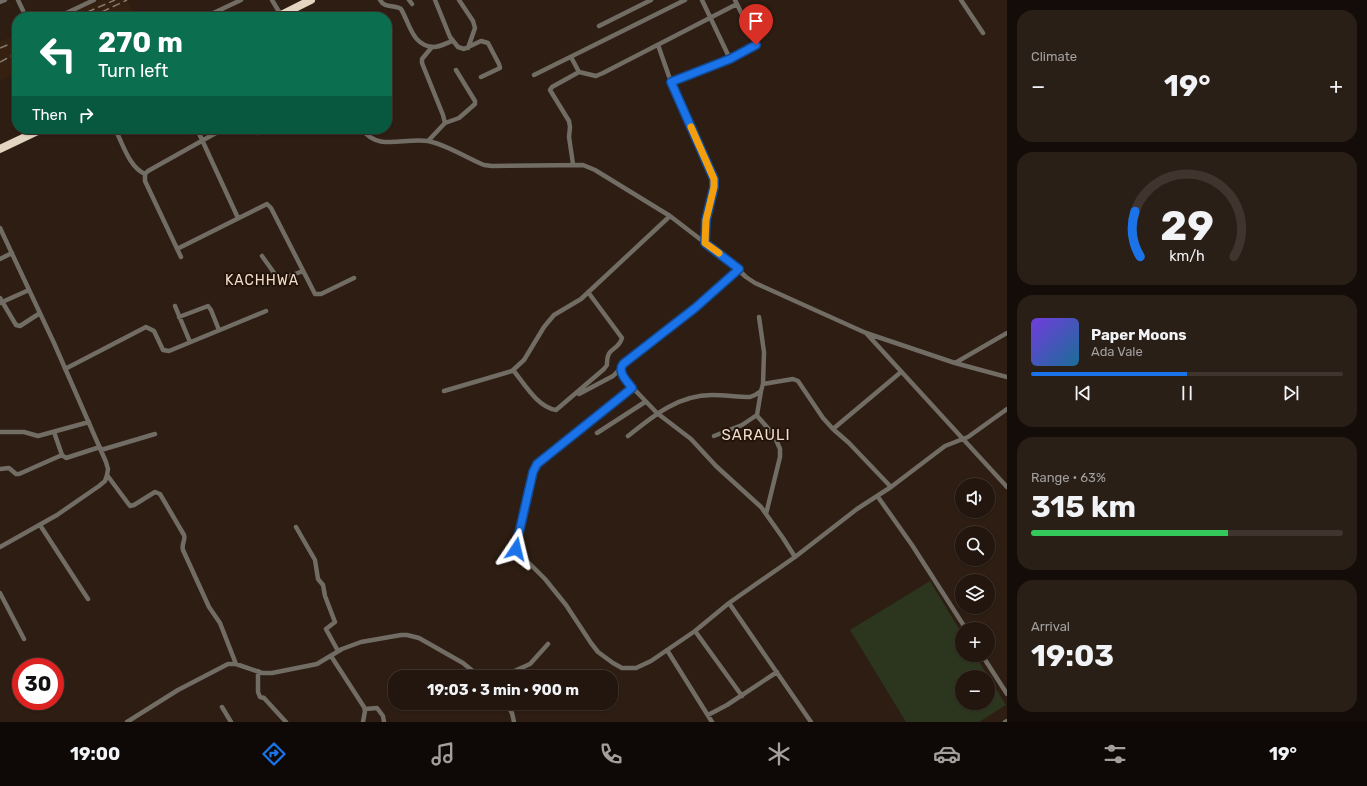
<!DOCTYPE html>
<meta charset="utf-8">
<style>
:root{--surface:#22160e;--page:#2a1f17;--text:#f1f3f6;--muted:#a29f9e;--line:#3f352e;--accent:#1a73e8}
body{margin:0;font-family:Rubik,sans-serif;background:var(--page);color:var(--text);height:100vh;display:flex;flex-direction:column;font-size:15px;white-space:nowrap}
*{box-sizing:border-box;margin:0}
p{font-size:13px;color:var(--muted)}
.icon{flex:none;width:22px;height:22px;fill:none;stroke:currentColor;stroke-width:2;stroke-linecap:round;stroke-linejoin:round}
.map{position:relative;flex:1;overflow:hidden}
.drawer{display:flex;flex-direction:column;gap:10px;padding:10px;background:#130c08;width:360px}
.drawer>*{flex:none}
.guide{position:absolute;left:12px;top:12px;width:380px;height:122px;border-radius:16px;box-shadow:0 1px 3px #0004,0 0 0 1px var(--line);background:#0b6e4f;color:#fff;overflow:hidden}
.buttons{position:absolute;left:955px;top:478px;display:grid;gap:8px}
.buttons a{display:grid;place-items:center;width:40px;height:40px;border-radius:50%;background:var(--surface);box-shadow:0 1px 3px #0004,0 0 0 1px var(--line);font-size:20px}
.speed{position:absolute;left:12px;top:658px;display:flex;gap:8px;font-size:20px;font-weight:700;text-align:center}
.speed>*{display:grid;place-content:center;width:52px;height:52px;border-radius:50%;background:var(--surface);box-shadow:0 1px 3px #0004,0 0 0 1px var(--line);line-height:1}
.speed .limit{border:6px solid #d22;background:#fff;color:#111}
.pin{position:absolute;display:grid;place-items:center;width:34px;height:34px;color:#fff;margin:-41px -17px;border-radius:50% 50% 50% 0;rotate:-45deg;box-shadow:0 0 4px #0007}
.pin .icon{rotate:45deg}
.me{position:absolute;width:44px;margin:-22px;rotate:10deg;stroke-linejoin:round;filter:drop-shadow(0 0 3px #0008)}
.turn{display:flex;align-items:center;gap:14px;height:84px;padding:0 20px;font-size:18px}
.turn .icon{width:52px;height:52px;stroke-width:2.5}
.turn b{display:block;font-size:28px;line-height:34px}
.then{display:flex;align-items:center;height:38px;padding:0 20px;background:#0003;gap:8px;font-size:15px}
.big{font-size:30px;font-weight:700;line-height:1.1}
.drawer .card{flex:1;display:flex;flex-direction:column;justify-content:center;gap:6px;min-width:0;padding:0 14px;border-radius:16px;background:var(--page)}
.drawer .dial{align-items:center;gap:0}
.dial svg{height:104px;overflow:visible;fill:none;stroke:var(--line);stroke-width:7;stroke-linecap:round;text-anchor:middle}
.dial text{fill:var(--text);stroke:none}
.song{display:flex;align-items:center;gap:12px}
.cover{width:48px;height:48px;border-radius:6px;background:linear-gradient(135deg,hsl(260 70% 55%),hsl(200 70% 35%))}
.played{height:4px;border-radius:2px;background:linear-gradient(90deg,var(--accent) 50%,var(--line) 50%)}
.keys{display:flex;justify-content:space-around;direction:ltr}
.heat{display:flex;justify-content:space-between;align-items:center;font-size:22px;direction:ltr}
.charge{height:6px;border-radius:3px;background:linear-gradient(90deg,#34c759 63%,var(--line) 0)}
.trip{position:absolute;left:388px;top:670px;width:230px;height:40px;border-radius:16px;background:var(--surface);box-shadow:0 1px 3px #0004,0 0 0 1px var(--line);font-weight:700;line-height:40px;text-align:center}
.menu{display:flex;height:64px;justify-content:space-around;align-items:center;background:#0e0906;color:var(--muted)}
.menu .icon{width:28px;height:28px}
.menu .on{color:var(--accent)}
.menu b{font-size:18px;color:var(--text)}
main{display:flex;flex:1;min-height:0}
.map>svg:first-child{display:block}
.built{fill:#362111}
.green{fill:#2c361f;fill-rule:evenodd}
.lines{fill:none;stroke-linecap:round;stroke-linejoin:round}
.street{stroke:#716c64;stroke-width:4.5}
.highway{stroke:#e3d6c1;stroke-width:8}
.rail{stroke:#867970;stroke-width:1.5;stroke-dasharray:8 4;stroke-linecap:butt}
.route-casing{stroke:#114b97;stroke-width:10}
.route{stroke:#1a73e8;stroke-width:7}
.slow{stroke:#f59e0b;stroke-width:7}
.labels{text-anchor:middle;dominant-baseline:central;stroke-width:4;stroke-linejoin:round;paint-order:stroke}
.neighbourhood-label{font-size:14px;letter-spacing:1px;fill:#f2dccc;stroke:#231409}
.quarter-label{font-size:15px;letter-spacing:1px;fill:#f2dccc;stroke:#231409}
</style>
<main>
<div class="map">
<svg width="1007" height="722" viewBox="0 0 1007 722">
<rect width="100%" height="100%" fill="#2d1d12"/>
<path class="built" d="M102,0H127L134,13L125,17H61Z
M17,35V72L0,81V41Z"/>
<path class="green" d="M930,581L962,634V655H975L1006,705L979,722H906L850,630ZM962,677H988V703H962Z"/>
<g class="lines">
<path class="street" d="M18,0L26,17
M272,0L281,15
M380,0C385,9 394,4 401,9C410,24 412,46 434,47C440,47 447,43 452,41
M409,0L412,4
M435,0L450,37L458,47L464,49L481,41L488,43L499,64L500,68L481,77
M459,0L473,21L475,28L468,48
M702,0L730,59
M961,0L983,33
M0,2L5,0
M58,17L94,0
M205,17L241,0
M599,26L651,0
M658,45L671,82L714,179V187L706,220L705,243
M571,57L579,72L596,76L603,73L737,4
M534,75L685,0
M671,82L730,59L756,45L754,39L735,0
M445,123L459,118L475,104V101L456,70
M115,129C123,144 129,167 145,174
M197,129L238,218
M256,129L258,133
M362,129C378,152 404,137 428,141C445,144 467,158 484,165L492,166L583,165L595,170L670,216L730,262L746,277L755,283L866,333L955,363L1007,377
M428,141L445,123L443,115L422,63V59L432,47
M573,164L569,137L570,127L569,121L550,90L552,87L579,72
M0,228L54,343L106,462L108,469L107,475L105,481L99,486L57,515L0,547
M177,249L267,204L271,208L315,294H321L354,278
M262,256L277,277L284,278L303,271
M181,257L145,181V174L148,171L223,129
M0,259L12,253
M739,269L695,309L623,364L621,367V371L632,387L657,413L691,439L716,466L761,507L783,538L795,557
M0,298L16,325L20,326L40,313
M0,303L29,290
M175,306L190,342
M179,317L208,306L211,310L219,330
M866,333L1007,487
M955,363L1007,333
M65,369L146,327L154,331L163,350L169,351L266,311
M513,370C524,383 537,407 556,410L604,369L607,365C606,346 618,352 622,338L588,292
M763,384L793,379L798,381L823,418L833,429L849,443L891,487
M632,387L537,464L533,472L516,546L518,552L545,579L566,605L591,643L598,652L613,663L622,668H636L651,661L695,631L729,603L795,557L857,509L891,487L945,446L968,437L1007,409
M444,391L512,371L524,360L544,327L554,315L581,299L670,216
M761,391L757,415L758,417L774,435L780,449V457L766,514
M579,394L613,376L620,369
M833,429L901,372
M0,432H24L38,436L89,422
M54,432L62,455L66,458L100,447
M597,433L645,402
M628,436C653,416 678,395 712,395C725,395 737,397 750,397L755,395L761,391L763,384L764,352L759,317
M714,436L742,425L757,415
M101,450L155,434
M0,469L9,468L16,474H19L62,455
M107,475L130,506L134,505L155,492L160,494L184,535C186,540 181,544 183,550L209,607L220,623L236,664
M878,497L912,545L966,629
M40,525L88,599
M296,527L315,560L318,579L323,585L325,596L335,622L326,629L327,631L338,651
M0,593L24,639
M729,603L811,722
M695,631L742,696
M667,650L712,722
M982,655L1007,694
M331,656L364,707L365,711L363,722
M258,671V692L260,697L264,698L286,722
M508,677L510,673L530,664L548,644
M506,703L512,713L514,722
M222,707L231,722
M365,709L377,708L383,716L384,722
M708,715L727,705L777,672
M127,722L178,690L228,664H236L262,673H272L317,664L342,649L361,642L401,635H407L419,638L463,663L480,677
M1005,722L1007,721"/>
<path class="highway" d="M277,17L311,0
M0,149L42,129"/>
<path class="rail" d="M76,17L115,0
M91,17L127,0
M0,48L17,41
M0,62L17,53"/>
</g>
<g class="lines">
<defs>
<path id="route" d="M516,549V546L533,472L537,464L632,388C627,381 617,372 623,364L695,308L739,269L705,243L706,220L714,187V179L671,82L730,59L756,45"/>
</defs>
<use href="#route" class="route-casing"/>
<use href="#route" class="route"/>
<path class="slow" d="M691,127L714,179V187L706,220L705,243L719,253"/>
</g>
<g class="labels">
<g class="neighbourhood-label">
<text x="262" y="280">KACHHWA</text>
</g>
<g class="quarter-label">
<text x="756" y="435">SARAULI</text>
</g>
</g>
</svg>
<div class="buttons">
<a><svg class="icon" aria-label="sound" viewBox="0 0 24 24"><path d="M4 9h4l5-4v14l-5-4H4zM17 9q2 3 0 6"/></svg></a>
<a><svg class="icon" aria-label="search" viewBox="0 0 24 24"><circle cx="10" cy="10" r="6"/><path d="M15 15l6 6"/></svg></a>
<a><svg class="icon" aria-label="layers" viewBox="0 0 24 24"><path d="M12 4l9 5-9 5-9-5zM3 14l9 5 9-5"/></svg></a>
<a>+</a>
<a>−</a>
</div>
<div class="speed"><div class="limit">30</div></div>
<div class="pin" style="left:756px;top:45px;background:#d93025"><svg class="icon" aria-label="arrive" viewBox="0 0 24 24"><path d="M6 21V4h12l-3 4 3 4H6"/></svg></div>
<svg class="me" style="left:516px;top:549px" viewBox="-20 -20 40 40"><path d="M0-17L14 15 0 8-14 15z" fill="#1a73e8" stroke="#fff" stroke-width="4"/></svg>
<div class="trip">19:03 · 3 min · 900 m</div>
<div class="guide">
<div class="turn"><svg class="icon" aria-label="left" viewBox="0 0 24 24"><path d="M17 20v-9H6M10 6l-5 5 5 5"/></svg><div><b>270 m</b>Turn left</div></div>
<div class="then">Then<svg class="icon" aria-label="right" viewBox="0 0 24 24"><path d="M7 20v-9h11M14 6l5 5-5 5"/></svg></div>
</div>
</div>
<section class="drawer">
<div class="card"><p>Climate</p>
<div class="heat"><a>−</a><b class="big">19°</b><a>+</a></div>
</div>
<div class="card dial"><svg viewBox="0 0 100 80">
<path d="M14 69A42 42 0 1 1 86 69"/>
<path d="M14 69A42 42 0 0 1 10 34" stroke="#1a73e8"/>
<text x="50" y="56" font-size="32" font-weight="700">29</text>
<text x="50" y="72" font-size="11">km/h</text>
</svg></div>
<div class="card">
<div class="song"><i class="cover"></i><div><b>Paper Moons</b><p>Ada Vale</p></div></div>
<div class="played"></div>
<div class="keys"><svg class="icon" aria-label="previous" viewBox="0 0 24 24"><path d="M18 5L8 12l10 7zM5 5v14"/></svg><svg class="icon" aria-label="pause" viewBox="0 0 24 24"><path d="M8 5v14M16 5v14"/></svg><svg class="icon" aria-label="next" viewBox="0 0 24 24"><path d="M6 5l10 7-10 7zM19 5v14"/></svg></div>
</div>
<div class="card"><p>Range · 63%</p><b class="big">315 km</b><div class="charge"></div></div>
<div class="card"><p>Arrival</p><b class="big">19:03</b></div>
</section>
</main>
<nav class="menu">
<b>19:00</b>
<svg class="icon on" aria-label="directions" viewBox="0 0 24 24"><path d="M12 3l9 9-9 9-9-9zM9 14v-3h6M13 9l2 2-2 2"/></svg>
<svg class="icon" aria-label="music" viewBox="0 0 24 24"><path d="M9 18V5l10-2v13"/><circle cx="6" cy="18" r="3"/><circle cx="16" cy="16" r="3"/></svg>
<svg class="icon" aria-label="phone" viewBox="0 0 24 24"><path d="M5 4h4l2 5-3 2q2 4 5 5l2-3 5 2v4C11 20 4 13 5 4z"/></svg>
<svg class="icon" aria-label="climate" viewBox="0 0 24 24"><path d="M12 3v18M4 7l16 10M4 17L20 7"/></svg>
<svg class="icon" aria-label="car" viewBox="0 0 24 24"><path d="M5 17H2v-5l4-1 3-4h7l3 4 3 1v5h-3M9 17h6M6 11h13"/><circle cx="7" cy="17" r="2"/><circle cx="17" cy="17" r="2"/></svg>
<svg class="icon" aria-label="filters" viewBox="0 0 24 24"><path d="M4 7h16M4 17h16"/><circle cx="9" cy="7" r="2"/><circle cx="15" cy="17" r="2"/></svg>
<b>19°</b>
</nav>
